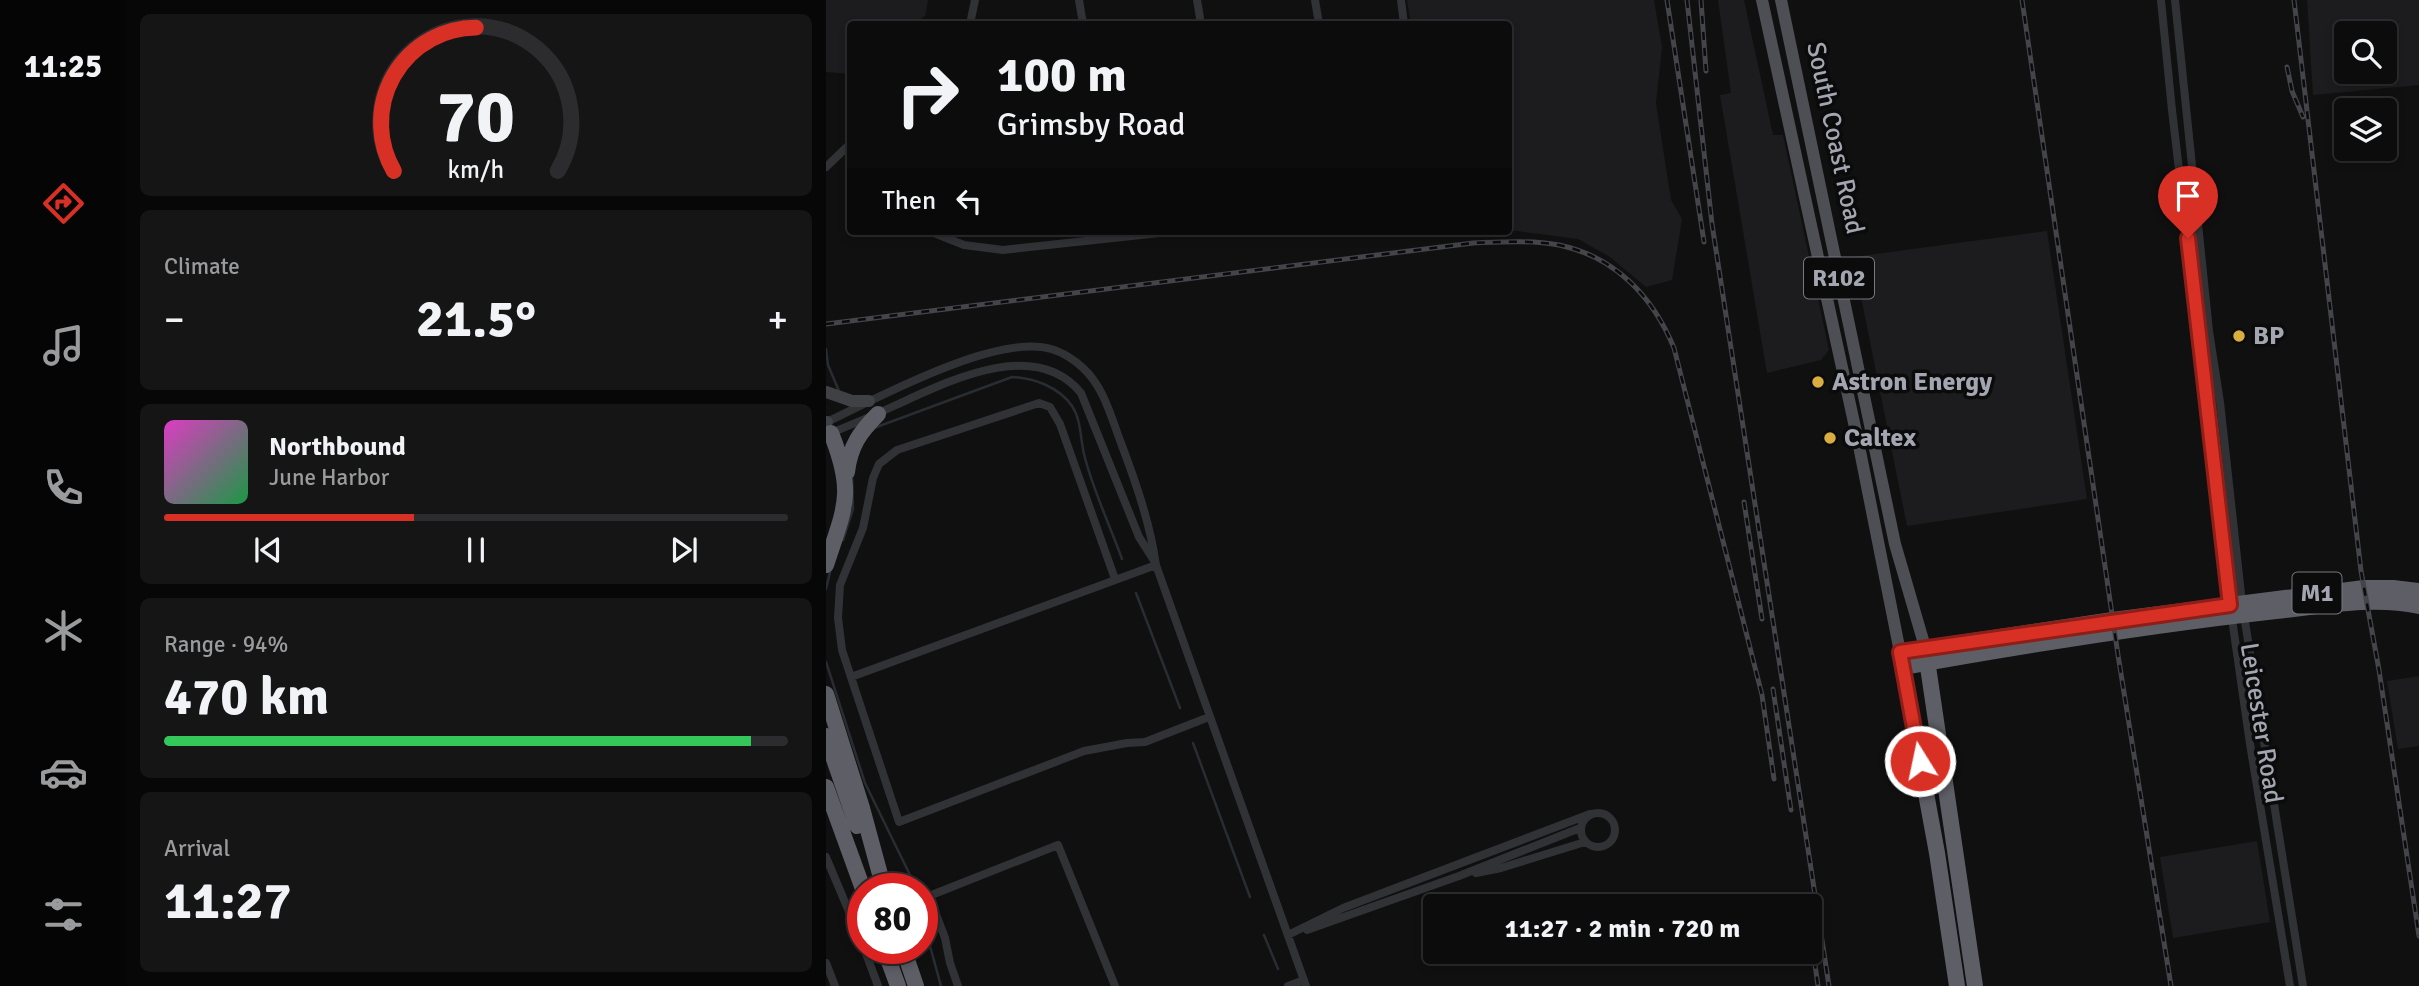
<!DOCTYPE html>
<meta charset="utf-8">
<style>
:root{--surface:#0c0c0d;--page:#151516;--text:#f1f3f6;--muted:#9a9b9d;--line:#2c2c2e;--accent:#d93025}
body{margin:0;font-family:Signika,sans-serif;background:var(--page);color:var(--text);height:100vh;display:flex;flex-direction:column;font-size:26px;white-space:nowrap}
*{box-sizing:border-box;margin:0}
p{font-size:23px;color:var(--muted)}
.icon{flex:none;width:38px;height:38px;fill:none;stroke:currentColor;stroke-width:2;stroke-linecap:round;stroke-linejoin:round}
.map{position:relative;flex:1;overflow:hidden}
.drawer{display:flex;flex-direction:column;gap:14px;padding:14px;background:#070707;width:700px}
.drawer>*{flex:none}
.banner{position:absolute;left:21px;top:21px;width:665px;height:214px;border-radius:7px;box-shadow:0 4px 10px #0003,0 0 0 2px var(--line);background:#0c0c0d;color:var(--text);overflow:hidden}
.controls{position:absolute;left:1508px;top:21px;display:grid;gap:14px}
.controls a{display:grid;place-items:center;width:63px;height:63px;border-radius:7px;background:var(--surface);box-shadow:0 4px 10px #0003,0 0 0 2px var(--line);font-size:35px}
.speed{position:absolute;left:21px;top:873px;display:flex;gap:14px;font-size:35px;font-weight:700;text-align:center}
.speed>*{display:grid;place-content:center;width:91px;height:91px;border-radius:50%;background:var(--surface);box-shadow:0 4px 10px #0003,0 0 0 2px var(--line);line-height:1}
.speed .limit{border:10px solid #d22;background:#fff;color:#111}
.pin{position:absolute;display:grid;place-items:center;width:60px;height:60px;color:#fff;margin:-72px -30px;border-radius:50% 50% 50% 0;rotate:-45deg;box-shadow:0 0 7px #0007}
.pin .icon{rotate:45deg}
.me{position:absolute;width:77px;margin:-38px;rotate:350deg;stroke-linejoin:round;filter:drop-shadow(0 0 5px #0008)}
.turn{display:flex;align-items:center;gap:24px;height:147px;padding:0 35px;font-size:32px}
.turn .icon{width:91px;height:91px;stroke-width:2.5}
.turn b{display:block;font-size:49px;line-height:60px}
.then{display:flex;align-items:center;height:66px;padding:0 35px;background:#0003;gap:14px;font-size:26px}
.big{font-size:52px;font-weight:700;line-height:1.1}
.drawer .widget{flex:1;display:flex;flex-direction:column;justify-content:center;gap:10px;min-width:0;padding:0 24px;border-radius:10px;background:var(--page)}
.drawer .dial{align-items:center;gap:0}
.dial svg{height:182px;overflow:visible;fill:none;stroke:var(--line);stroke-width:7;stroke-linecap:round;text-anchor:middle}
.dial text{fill:var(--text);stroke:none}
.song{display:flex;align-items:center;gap:21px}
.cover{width:84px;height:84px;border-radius:10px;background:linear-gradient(135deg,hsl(310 70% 55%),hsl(140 70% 35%))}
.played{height:7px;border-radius:4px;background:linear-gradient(90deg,var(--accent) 40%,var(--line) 40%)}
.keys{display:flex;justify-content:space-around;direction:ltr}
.heat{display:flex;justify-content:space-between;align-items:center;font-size:38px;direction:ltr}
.charge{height:10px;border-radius:5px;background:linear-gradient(90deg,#34c759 94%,var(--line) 0)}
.trip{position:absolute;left:597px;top:894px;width:399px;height:70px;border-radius:7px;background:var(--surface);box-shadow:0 4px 10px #0003,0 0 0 2px var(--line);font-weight:700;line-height:70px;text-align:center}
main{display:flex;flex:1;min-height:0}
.dock{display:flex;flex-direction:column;width:126px;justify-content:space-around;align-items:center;background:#050505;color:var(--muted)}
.dock .icon{width:49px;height:49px}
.dock .current{color:var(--accent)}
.dock b{font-size:32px;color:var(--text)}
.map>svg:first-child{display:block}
.built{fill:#1c1c1e;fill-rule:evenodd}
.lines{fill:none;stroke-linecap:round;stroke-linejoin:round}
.stream{stroke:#282d32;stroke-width:2.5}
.street{stroke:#313235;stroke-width:8}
.secondary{stroke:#3f4145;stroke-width:12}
.primary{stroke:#4e4f54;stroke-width:12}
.highway{stroke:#5e5f66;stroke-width:16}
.rail-casing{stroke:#44454a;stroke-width:5}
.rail{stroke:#0b0b0c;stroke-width:2.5;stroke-dasharray:8;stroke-linecap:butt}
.route-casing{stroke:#8d1f18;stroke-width:18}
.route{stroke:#d93025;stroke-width:12}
.poi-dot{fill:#d9ad40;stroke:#0b0b0c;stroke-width:2.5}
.labels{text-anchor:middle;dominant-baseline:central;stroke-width:7;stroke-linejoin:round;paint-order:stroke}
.shield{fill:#0b0b0c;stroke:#75787f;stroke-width:2}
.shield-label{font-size:24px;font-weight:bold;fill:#a3a6b0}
.street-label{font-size:26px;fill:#a3a6b0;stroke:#0b0b0c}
.poi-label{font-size:26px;font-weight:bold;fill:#a3a6b0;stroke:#0b0b0c;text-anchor:start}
</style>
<main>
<nav class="dock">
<b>11:25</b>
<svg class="icon current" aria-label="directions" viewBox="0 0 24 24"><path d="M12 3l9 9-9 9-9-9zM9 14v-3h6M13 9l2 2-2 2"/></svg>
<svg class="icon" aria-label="music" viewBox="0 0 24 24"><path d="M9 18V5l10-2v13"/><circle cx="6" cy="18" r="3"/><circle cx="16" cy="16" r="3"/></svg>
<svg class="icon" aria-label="phone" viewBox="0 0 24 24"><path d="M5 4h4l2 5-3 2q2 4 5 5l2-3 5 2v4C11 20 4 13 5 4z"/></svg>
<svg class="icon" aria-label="climate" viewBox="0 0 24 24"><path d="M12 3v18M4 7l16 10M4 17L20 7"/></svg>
<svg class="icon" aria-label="car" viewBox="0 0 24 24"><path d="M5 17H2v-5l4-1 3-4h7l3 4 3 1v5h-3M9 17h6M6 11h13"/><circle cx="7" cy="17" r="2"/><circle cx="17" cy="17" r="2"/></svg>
<svg class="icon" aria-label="filters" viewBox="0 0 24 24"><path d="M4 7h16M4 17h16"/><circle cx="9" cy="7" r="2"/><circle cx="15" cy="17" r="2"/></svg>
</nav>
<section class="drawer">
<div class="widget dial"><svg viewBox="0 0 100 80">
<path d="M14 69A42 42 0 1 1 86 69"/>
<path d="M14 69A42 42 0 0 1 50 6" stroke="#d93025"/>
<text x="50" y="56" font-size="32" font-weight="700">70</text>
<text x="50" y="72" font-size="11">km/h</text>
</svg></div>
<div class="widget"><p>Climate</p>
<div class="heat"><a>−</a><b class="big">21.5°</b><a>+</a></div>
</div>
<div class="widget">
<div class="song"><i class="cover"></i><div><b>Northbound</b><p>June Harbor</p></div></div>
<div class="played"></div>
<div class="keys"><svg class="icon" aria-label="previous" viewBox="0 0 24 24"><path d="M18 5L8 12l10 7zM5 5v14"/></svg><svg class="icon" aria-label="pause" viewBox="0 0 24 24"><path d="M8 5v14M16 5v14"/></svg><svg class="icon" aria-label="next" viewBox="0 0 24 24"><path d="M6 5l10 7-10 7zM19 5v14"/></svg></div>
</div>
<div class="widget"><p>Range · 94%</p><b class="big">470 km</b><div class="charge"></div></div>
<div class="widget"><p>Arrival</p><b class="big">11:27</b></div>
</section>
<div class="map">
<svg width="1593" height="986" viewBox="0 0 1593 986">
<rect width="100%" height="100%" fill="#101011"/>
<path class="built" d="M0,0H102L99,16L89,24H24V74L0,72Z
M581,0H828L836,47L830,103L845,200L856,219L846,280L820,287L784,257L752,239L683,230L682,24H585Z
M892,0H918L947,135H957L1003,350L995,360L941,373L894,95L905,93Z
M1481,0H1593V85L1487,95ZM1559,33V72H1521V33Z
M1221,231L1261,499L1081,526L1027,257Z
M1593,676V746L1572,749L1561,681Z
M1431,841L1444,922L1347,938L1334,857Z"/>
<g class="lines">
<path class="stream" d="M0,349L2,365L13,391
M48,428L186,377C208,378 233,387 246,406C256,421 254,441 259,458C268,492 284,526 296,559
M17,540L27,509L26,475
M0,589L5,568
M310,593L354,708
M0,662L39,783L84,875L88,889
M367,743L424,897
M96,917L115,986
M438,935L452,969"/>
<path class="street" d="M253,0L257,24
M371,0L375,24
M489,0L493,24
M575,0L578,24
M1335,0L1346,110L1404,605L1424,744L1464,986
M1349,0L1383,331L1394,402L1416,603L1477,986
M144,24L149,0
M403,24H405
M0,167L24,144
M103,231L138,245L177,250L352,231
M1,422C51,398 171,333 225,349C236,352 249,360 257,368C278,387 285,417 295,443C310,483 324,523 330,565L480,986
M5,433C27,424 49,415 70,405C123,381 209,337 255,393L313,537L329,562
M289,579L234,424L224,407L213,403L71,450L53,464L47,478L37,528L14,585L12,618L16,650L73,822L258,751L301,743L319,742L383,717
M25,677L330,565
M755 830a17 17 0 1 1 34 0a17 17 0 1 1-34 0Z
M0,857L37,945
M650,873L675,868L759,842
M481,930L633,876L754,828
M462,935L517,908L764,814
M38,948L52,986
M0,963L9,986
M132,986L124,963L119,938L103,896L232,845L289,986
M462,986L478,980"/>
<path class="secondary" d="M0,392L26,401H43
M0,422H1"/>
<path class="primary" d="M936,0L1032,441L1074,652
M955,0L1069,544L1099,647"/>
<path class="highway" d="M21,472C24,446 34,432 52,414
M0,565C19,507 29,493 5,433
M1100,653L1149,986
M1077,667C1200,645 1325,625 1450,611C1497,606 1547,596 1593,606
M0,694L36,808L58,889
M0,736L31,826
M0,787L37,889
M58,948L72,986
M77,948L90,986
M1131,986L1111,853L1074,652L1287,620L1538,588H1567L1593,591"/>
<defs>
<path id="rail" d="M841,0L878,242
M861,0L886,224L1003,986
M875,0L880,71
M1196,0L1292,655L1345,986
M1468,0L1535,571L1553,670L1593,936
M1461,67L1466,91L1477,117
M0,324L647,243C675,242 705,240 733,245C790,257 827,297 848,348L936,695L948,779
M918,502L936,619
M947,689L965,810
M984,929L992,986"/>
</defs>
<use href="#rail" class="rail-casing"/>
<use href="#rail" class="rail"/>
</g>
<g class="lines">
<defs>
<path id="route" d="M1094,761L1074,652L1404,605L1362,238"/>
</defs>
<use href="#route" class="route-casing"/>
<use href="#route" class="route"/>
</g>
<g class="poi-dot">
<circle cx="1413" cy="336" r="7"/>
<circle cx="992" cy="382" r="7"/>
<circle cx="1004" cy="438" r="7"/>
</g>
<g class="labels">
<g class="shield">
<rect x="978" y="257.5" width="70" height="41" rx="5"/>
<rect x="1466.5" y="572.5" width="49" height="41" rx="5"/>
</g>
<g class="shield-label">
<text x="1013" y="278">R102</text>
<text x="1491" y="593">M1</text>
</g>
<g class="street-label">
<text transform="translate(1009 138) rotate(78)">South Coast Road</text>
<text transform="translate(1435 723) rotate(81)">Leicester Road</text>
</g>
<g class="poi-label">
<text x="1427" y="336">BP</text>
<text x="1006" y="382">Astron Energy</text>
<text x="1018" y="438">Caltex</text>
</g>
</g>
</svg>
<div class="controls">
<a><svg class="icon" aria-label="search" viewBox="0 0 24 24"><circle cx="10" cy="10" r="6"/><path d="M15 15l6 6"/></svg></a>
<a><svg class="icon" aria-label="layers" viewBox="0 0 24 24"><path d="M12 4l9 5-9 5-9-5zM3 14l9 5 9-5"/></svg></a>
</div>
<div class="speed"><div class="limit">80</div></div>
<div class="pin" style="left:1362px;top:238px;background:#d93025"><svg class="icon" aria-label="arrive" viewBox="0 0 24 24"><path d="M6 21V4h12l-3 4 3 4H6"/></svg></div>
<svg class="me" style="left:1094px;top:761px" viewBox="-20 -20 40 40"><circle r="17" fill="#d93025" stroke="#fff" stroke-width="3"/><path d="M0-11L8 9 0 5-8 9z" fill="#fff"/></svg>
<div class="trip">11:27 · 2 min · 720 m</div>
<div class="banner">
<div class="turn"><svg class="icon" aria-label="right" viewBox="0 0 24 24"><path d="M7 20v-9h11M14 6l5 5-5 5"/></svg><div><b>100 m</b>Grimsby Road</div></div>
<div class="then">Then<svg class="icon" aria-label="left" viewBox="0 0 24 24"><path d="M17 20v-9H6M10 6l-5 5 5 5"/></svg></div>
</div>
</div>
</main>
